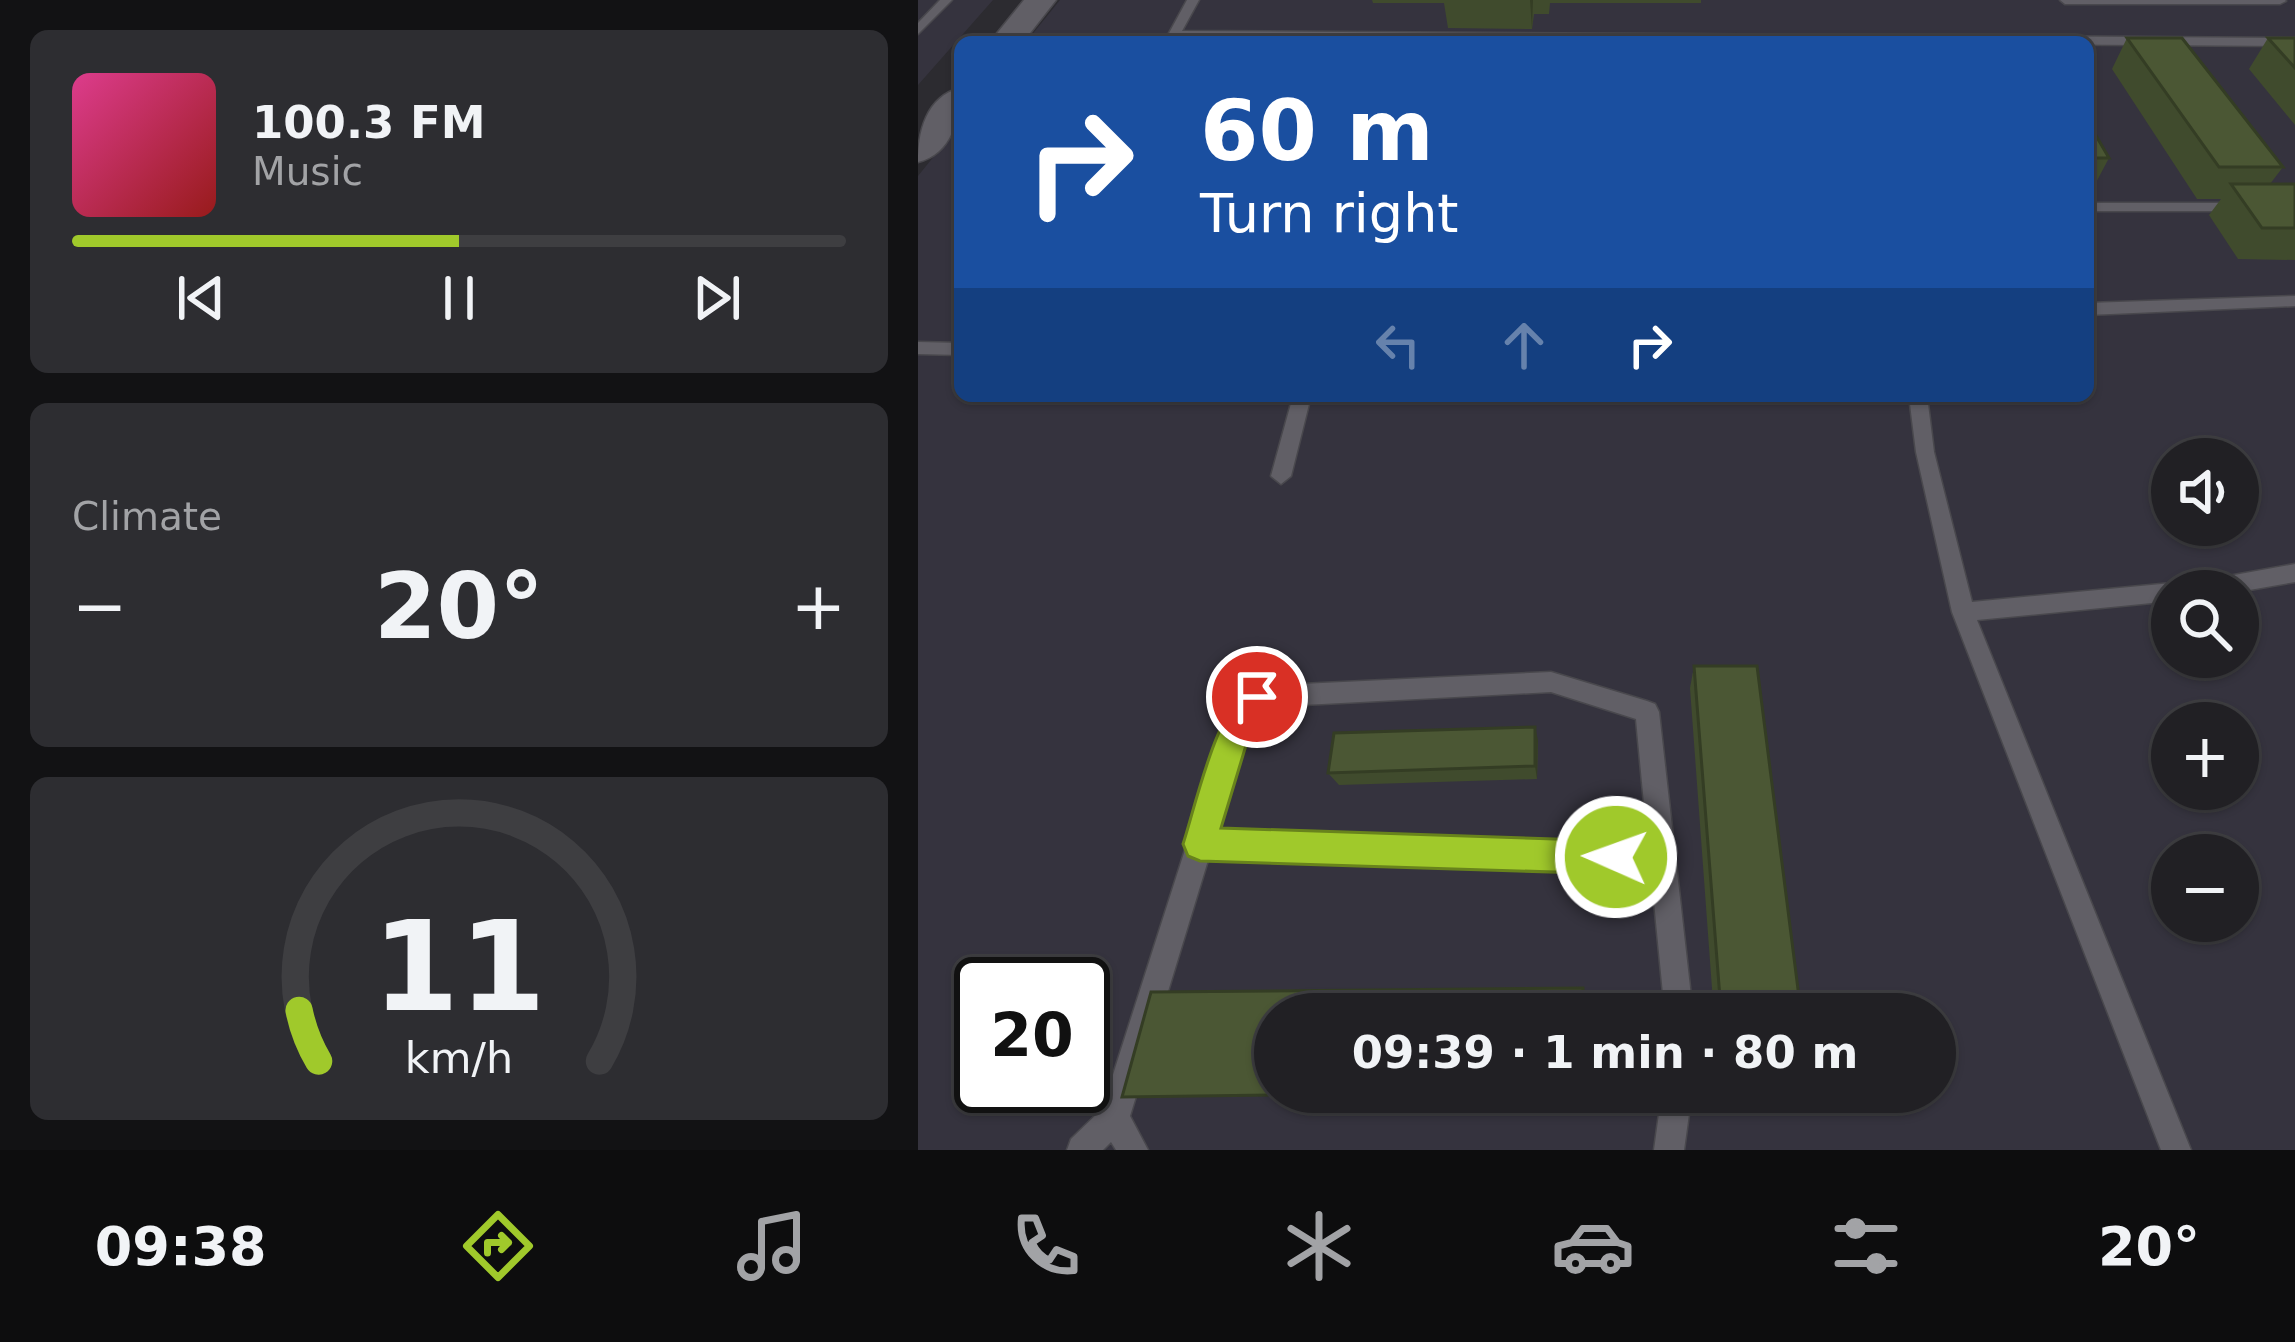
<!DOCTYPE html>
<meta charset="utf-8">
<style>
:root{--surface:#212024;--page:#2d2d31;--text:#f1f3f6;--muted:#a2a3a6;--line:#3e3e41;--accent:#a0c92b}
body{margin:0;font-family:"DejaVu Sans",sans-serif;background:var(--page);color:var(--text);height:100vh;display:flex;flex-direction:column;font-size:45px;white-space:nowrap}
*{box-sizing:border-box;margin:0}
p{font-size:39px;color:var(--muted)}
.icon{flex:none;width:66px;height:66px;fill:none;stroke:currentColor;stroke-width:2;stroke-linecap:round;stroke-linejoin:round}
.map{position:relative;flex:1;overflow:hidden}
.side{display:flex;flex-direction:column;gap:30px;padding:30px;background:#121214;width:918px}
.side>*{flex:none}
.banner{position:absolute;left:36px;top:36px;width:1140px;height:366px;border-radius:18px;box-shadow:0 3px 9px #0004,0 0 0 3px var(--line);background:#1a4fa0;color:#fff;overflow:hidden}
.buttons{position:absolute;left:1233px;top:438px;display:grid;gap:24px}
.buttons a{display:grid;place-items:center;width:108px;height:108px;border-radius:50%;background:var(--surface);box-shadow:0 3px 9px #0004,0 0 0 3px var(--line);font-size:60px}
.speed{position:absolute;left:36px;top:957px;display:flex;gap:24px;font-size:60px;font-weight:700;text-align:center}
.speed>*{display:grid;place-content:center;width:156px;height:156px;border-radius:50%;background:var(--surface);box-shadow:0 3px 9px #0004,0 0 0 3px var(--line);line-height:1}
.speed .limit{border:6px solid #111;border-radius:18px;background:#fff;color:#111}
.pin{position:absolute;display:grid;place-items:center;width:102px;height:102px;color:#fff;margin:-51px;border:6px solid #fff;border-radius:50%;box-shadow:0 3px 12px #0007}
.me{position:absolute;width:132px;margin:-66px;rotate:272deg;stroke-linejoin:round;filter:drop-shadow(0 0 9px #0008)}
.turn{display:flex;align-items:center;gap:42px;height:252px;padding:0 48px;font-size:54px}
.turn .icon{width:156px;height:156px;stroke-width:2.5}
.turn b{display:block;font-size:84px;line-height:102px}
.lanes{display:flex;align-items:center;height:114px;padding:0 48px;background:#0003;justify-content:center;gap:60px;direction:ltr}
.lanes .off{opacity:.35}
.big{font-size:90px;font-weight:700;line-height:1.1}
.side .tile{flex:1;display:flex;flex-direction:column;justify-content:center;gap:18px;min-width:0;padding:0 42px;border-radius:18px;background:var(--page)}
.side .dial{align-items:center;gap:0}
.dial svg{height:312px;overflow:visible;fill:none;stroke:var(--line);stroke-width:7;stroke-linecap:round;text-anchor:middle}
.dial text{fill:var(--text);stroke:none}
.song{display:flex;align-items:center;gap:36px}
.cover{width:144px;height:144px;border-radius:18px;background:linear-gradient(135deg,hsl(330 70% 55%),hsl(0 70% 35%))}
.played{height:12px;border-radius:6px;background:linear-gradient(90deg,var(--accent) 50%,var(--line) 50%)}
.keys{display:flex;justify-content:space-around;direction:ltr}
.heat{display:flex;justify-content:space-between;align-items:center;font-size:66px;direction:ltr}
.trip{position:absolute;left:336px;top:993px;width:702px;height:120px;border-radius:60px;background:var(--surface);box-shadow:0 3px 9px #0004,0 0 0 3px var(--line);font-weight:700;line-height:120px;text-align:center}
.menu{display:flex;height:192px;justify-content:space-around;align-items:center;background:#0d0d0e;color:var(--muted)}
.menu .icon{width:84px;height:84px}
.menu .current{color:var(--accent)}
.menu b{font-size:54px;color:var(--text)}
main{display:flex;flex:1;min-height:0}
.map>svg:first-child{display:block}
.built{fill:#35333e;fill-rule:evenodd}
.lines{fill:none;stroke-linecap:round;stroke-linejoin:round}
.lane-casing{stroke:#49484d;stroke-width:3}
.secondary-casing{stroke:#49484d;stroke-width:3}
.lane{fill:#615f66;fill-rule:evenodd}
.secondary{fill:#615f66;fill-rule:evenodd}
.wall{fill:#404b2d}
.shaded-wall{fill:#343d24}
.building{fill:#4b5734;stroke:#343d24;stroke-width:3}
.route{fill:#a0c92b;stroke:#68831c;stroke-width:3}
</style>
<main>
<section class="side">
<div class="tile">
<div class="song"><i class="cover"></i><div><b>100.3 FM</b><p>Music</p></div></div>
<div class="played"></div>
<div class="keys"><svg class="icon" aria-label="previous" viewBox="0 0 24 24"><path d="M18 5L8 12l10 7zM5 5v14"/></svg><svg class="icon" aria-label="pause" viewBox="0 0 24 24"><path d="M8 5v14M16 5v14"/></svg><svg class="icon" aria-label="next" viewBox="0 0 24 24"><path d="M6 5l10 7-10 7zM19 5v14"/></svg></div>
</div>
<div class="tile"><p>Climate</p>
<div class="heat"><a>−</a><b class="big">20°</b><a>+</a></div>
</div>
<div class="tile dial"><svg viewBox="0 0 100 80">
<path d="M14 69A42 42 0 1 1 86 69"/>
<path d="M14 69A42 42 0 0 1 9 56" stroke="#a0c92b"/>
<text x="50" y="56" font-size="32" font-weight="700">11</text>
<text x="50" y="72" font-size="11">km/h</text>
</svg></div>
</section>
<div class="map">
<svg width="1377" height="1150" viewBox="0 0 1377 1150">
<rect width="100%" height="100%" fill="#2c2b30"/>
<path class="built" d="M0,0H75L0,85Z
M142,0H1377V1150H0V176L42,124V396H1170V42H108ZM1254,459H1320V525H1254ZM1254,591H1320V657H1254ZM1254,723H1320V789H1254ZM1254,855H1320V921H1254ZM63,984H165V1086H63ZM357,1014H1017V1092H357Z"/>
<g class="lines">
<defs>
<path id="lane" d="M22,0H34L0,34V23Z
M269,0H281L264,31L1377,38V46L252,38L250,35Z
M1142,0H1367L1368,1L1362,4H1147Z
M1170,203H1377V211H1170Z
M1377,296V306L1170,315V303Z
M0,342L42,343V355L0,354Z
M375,396H393L373,476L363,484L353,476Z
M991,396H1009L1016,452L1054,602L1254,583L1261,585L1377,564V582L1320,592L1254,591V601L1059,620L1273,1150H1243L1034,612L998,452Z
M633,672L729,701L737,704L741,712L775,1014H747L733,871L291,857L212,1116L230,1150H198L193,1142L185,1150H149L153,1139L184,1109L307,725L331,689L339,686ZM633,692L718,719L730,846L298,832L329,730L345,707Z
M744,1092H774L766,1150H736Z"/>
<path id="secondary" d="M106,0H138L105,42H72Z
M42,88C42,118 34,154 0,162C0,132 8,97 42,88Z"/>
</defs>
<use href="#lane" class="lane-casing"/>
<use href="#secondary" class="secondary-casing"/>
<use href="#lane" class="lane"/>
<use href="#secondary" class="secondary"/>
</g>
<path class="wall" d="M454,0H783V3H632L631,14H616L614,29L530,28L526,3H455Z
M1209,38L1365,167L1352,184H1377V260L1320,259L1291,215L1303,199H1279L1194,69Z
M1350,38H1377V125L1331,69Z
M1170,122L1191,158L1174,190H1170Z
M776,666L881,997L868,1002H795L772,688Z
M620,740L619,779L421,785L410,773Z"/>
<path class="shaded-wall" d="M612,0H615L614,29Z
M617,727L620,740L619,779L617,766Z"/>
<path class="building" d="M1065,38H1121L1124,42H1067Z
M1209,38H1264L1365,167H1301Z
M1350,38H1377V68Z
M1170,122L1191,158H1170Z
M1313,184H1377V228H1344Z
M776,666H839L881,997L802,998Z
M617,727V766L410,773L416,733Z
M665,988V1014H357V1092H592L204,1097L233,992Z"/>
<path class="route" d="M339,683L350,687L354,697L332,732L303,828L698,841L710,846L715,857L710,869L698,874L282,861L270,856L265,844C278,805 300,698 339,683Z"/>
</svg>
<div class="buttons">
<a><svg class="icon" aria-label="sound" viewBox="0 0 24 24"><path d="M4 9h4l5-4v14l-5-4H4zM17 9q2 3 0 6"/></svg></a>
<a><svg class="icon" aria-label="search" viewBox="0 0 24 24"><circle cx="10" cy="10" r="6"/><path d="M15 15l6 6"/></svg></a>
<a>+</a>
<a>−</a>
</div>
<div class="speed"><div class="limit">20</div></div>
<div class="pin" style="left:339px;top:697px;background:#d93025"><svg class="icon" aria-label="arrive" viewBox="0 0 24 24"><path d="M6 21V4h12l-3 4 3 4H6"/></svg></div>
<svg class="me" style="left:698px;top:857px" viewBox="-20 -20 40 40"><circle r="17" fill="#a0c92b" stroke="#fff" stroke-width="3"/><path d="M0-11L8 9 0 5-8 9z" fill="#fff"/></svg>
<div class="trip">09:39 · 1 min · 80 m</div>
<div class="banner">
<div class="turn"><svg class="icon" aria-label="right" viewBox="0 0 24 24"><path d="M7 20v-9h11M14 6l5 5-5 5"/></svg><div><b>60 m</b>Turn right</div></div>
<div class="lanes"><svg class="icon off" aria-label="left" viewBox="0 0 24 24"><path d="M17 20v-9H6M10 6l-5 5 5 5"/></svg><svg class="icon off" aria-label="ahead" viewBox="0 0 24 24"><path d="M12 20V5M6 11l6-6 6 6"/></svg><svg class="icon" aria-label="right" viewBox="0 0 24 24"><path d="M7 20v-9h11M14 6l5 5-5 5"/></svg></div>
</div>
</div>
</main>
<nav class="menu">
<b>09:38</b>
<svg class="icon current" aria-label="directions" viewBox="0 0 24 24"><path d="M12 3l9 9-9 9-9-9zM9 14v-3h6M13 9l2 2-2 2"/></svg>
<svg class="icon" aria-label="music" viewBox="0 0 24 24"><path d="M9 18V5l10-2v13"/><circle cx="6" cy="18" r="3"/><circle cx="16" cy="16" r="3"/></svg>
<svg class="icon" aria-label="phone" viewBox="0 0 24 24"><path d="M5 4h4l2 5-3 2q2 4 5 5l2-3 5 2v4C11 20 4 13 5 4z"/></svg>
<svg class="icon" aria-label="climate" viewBox="0 0 24 24"><path d="M12 3v18M4 7l16 10M4 17L20 7"/></svg>
<svg class="icon" aria-label="car" viewBox="0 0 24 24"><path d="M5 17H2v-5l4-1 3-4h7l3 4 3 1v5h-3M9 17h6M6 11h13"/><circle cx="7" cy="17" r="2"/><circle cx="17" cy="17" r="2"/></svg>
<svg class="icon" aria-label="filters" viewBox="0 0 24 24"><path d="M4 7h16M4 17h16"/><circle cx="9" cy="7" r="2"/><circle cx="15" cy="17" r="2"/></svg>
<b>20°</b>
</nav>
